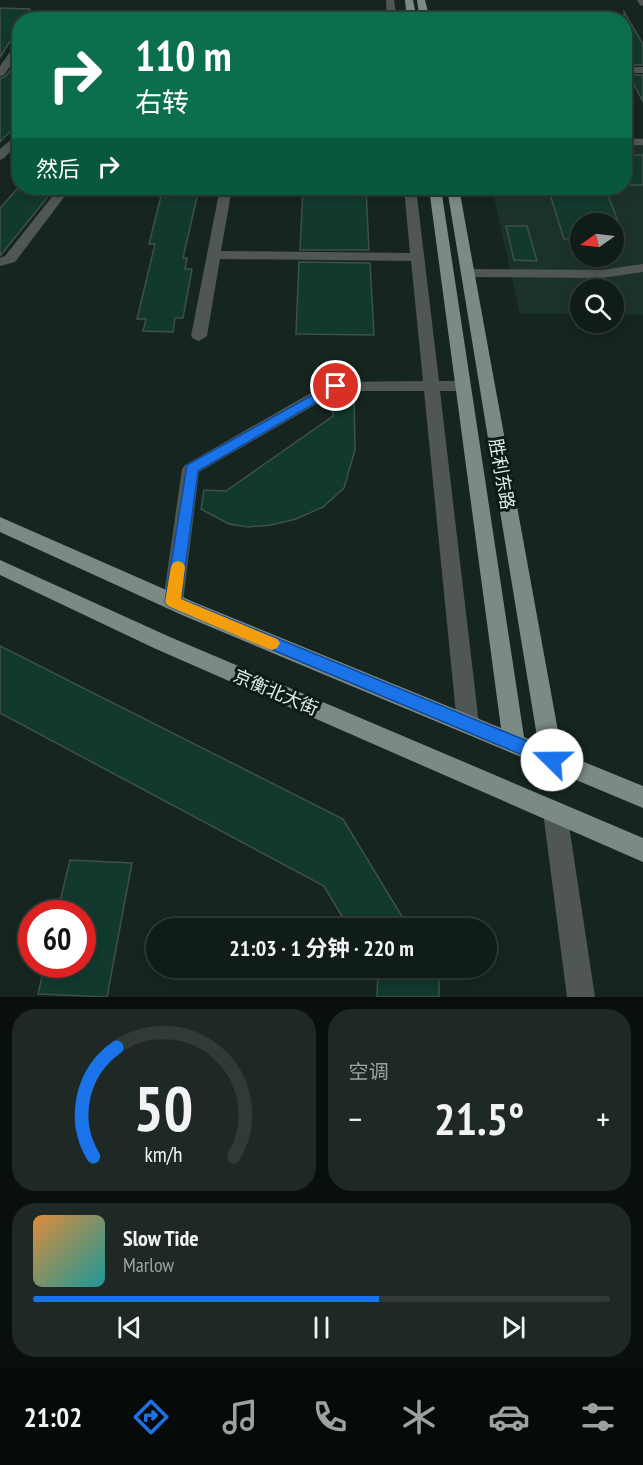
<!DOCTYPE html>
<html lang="zh">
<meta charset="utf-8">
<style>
:root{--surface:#101c18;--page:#1e2925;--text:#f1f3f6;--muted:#9ca1a2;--line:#303a37;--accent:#1a73e8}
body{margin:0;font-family:"PT Sans Narrow","Noto Sans SC",sans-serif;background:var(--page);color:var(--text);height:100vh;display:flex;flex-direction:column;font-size:22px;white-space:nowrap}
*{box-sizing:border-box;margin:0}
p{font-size:20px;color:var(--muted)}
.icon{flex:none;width:33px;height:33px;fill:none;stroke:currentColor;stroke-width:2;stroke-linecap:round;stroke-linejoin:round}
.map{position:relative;height:997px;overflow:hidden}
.panel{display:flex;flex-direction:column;gap:12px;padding:12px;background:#090f0d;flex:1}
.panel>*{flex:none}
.hud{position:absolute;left:12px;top:12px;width:620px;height:183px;border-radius:24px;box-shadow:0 3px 9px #0003,0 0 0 2px var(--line);background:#0b6e4f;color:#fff;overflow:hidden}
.needle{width:39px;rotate:256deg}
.controls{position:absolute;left:570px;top:213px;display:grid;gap:12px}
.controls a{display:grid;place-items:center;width:54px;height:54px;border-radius:50%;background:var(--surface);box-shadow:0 3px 9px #0003,0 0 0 2px var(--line);font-size:30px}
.speed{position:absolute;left:18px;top:900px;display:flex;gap:12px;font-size:30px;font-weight:700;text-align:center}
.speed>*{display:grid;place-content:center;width:78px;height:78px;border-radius:50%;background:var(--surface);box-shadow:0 3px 9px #0003,0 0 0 2px var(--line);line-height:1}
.speed .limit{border:9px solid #d22;background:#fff;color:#111}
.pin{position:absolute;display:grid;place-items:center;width:51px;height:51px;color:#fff;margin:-26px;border:3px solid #fff;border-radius:50%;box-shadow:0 2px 6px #0007}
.me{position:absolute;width:66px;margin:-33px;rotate:292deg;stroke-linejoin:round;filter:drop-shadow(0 0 4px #0008)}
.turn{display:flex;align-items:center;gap:21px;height:126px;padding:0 24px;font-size:27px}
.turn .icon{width:78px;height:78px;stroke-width:2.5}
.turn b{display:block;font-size:42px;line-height:51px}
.then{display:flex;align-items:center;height:57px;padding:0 24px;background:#0003;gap:12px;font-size:22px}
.big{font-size:45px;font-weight:700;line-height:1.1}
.panel .card{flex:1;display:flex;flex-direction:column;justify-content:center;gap:9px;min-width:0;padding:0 21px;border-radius:24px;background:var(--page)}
.panel .dial{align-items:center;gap:0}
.dial svg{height:156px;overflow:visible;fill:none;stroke:var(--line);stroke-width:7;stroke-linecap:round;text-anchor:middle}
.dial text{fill:var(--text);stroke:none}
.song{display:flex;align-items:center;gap:18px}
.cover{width:72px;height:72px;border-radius:9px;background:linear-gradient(135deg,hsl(30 70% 55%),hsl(180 70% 35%))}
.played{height:6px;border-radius:3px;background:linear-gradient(90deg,var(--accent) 60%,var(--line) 60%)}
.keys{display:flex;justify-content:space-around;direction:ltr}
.heat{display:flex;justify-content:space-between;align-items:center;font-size:33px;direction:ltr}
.panel .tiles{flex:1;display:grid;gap:12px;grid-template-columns:1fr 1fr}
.card:last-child{grid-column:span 2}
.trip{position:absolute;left:146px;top:918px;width:351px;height:60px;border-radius:30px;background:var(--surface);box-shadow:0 3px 9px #0003,0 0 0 2px var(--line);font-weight:700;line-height:60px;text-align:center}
.tab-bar{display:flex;height:96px;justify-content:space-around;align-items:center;background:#060b0a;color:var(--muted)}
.tab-bar .icon{width:42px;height:42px}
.tab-bar .selected{color:var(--accent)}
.tab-bar b{font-size:27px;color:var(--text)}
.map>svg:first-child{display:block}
.built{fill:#1b322b;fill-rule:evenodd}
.building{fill:#11392e;stroke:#3f4f4a;stroke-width:1.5}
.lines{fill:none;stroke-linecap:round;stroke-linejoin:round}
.minor{fill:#4f5653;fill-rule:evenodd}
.major{fill:#7c8a85;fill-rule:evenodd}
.route{fill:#1a73e8;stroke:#114b97;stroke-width:1.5}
.slow{fill:#f59e0b}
.labels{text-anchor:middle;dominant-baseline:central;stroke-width:6;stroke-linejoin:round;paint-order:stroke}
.street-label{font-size:18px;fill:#e1ebe7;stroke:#0d1b17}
</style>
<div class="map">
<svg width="643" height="997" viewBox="0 0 643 997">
<rect width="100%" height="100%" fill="#162520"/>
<path class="built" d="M624,137L643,138V315L614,314V290H580V314H520L492,188H624ZM580,224H614V256H580Z"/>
<path class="building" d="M0,8L30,9L24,20H20V26L0,57Z
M624,12L643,44V65H624Z
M13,67L20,68V121L0,142V78L6,76Z
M629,75H643V102Z
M624,155H643V185H624Z
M18,188H55L0,256V208Z
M163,188H199L183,258H187L185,269H192L183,318H175L173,332L143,331L146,319H137L155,244H149Z
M303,188H366L369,250H300Z
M548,188H605L625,239H614V224H580V239H564Z
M506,226H527L537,261L514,260Z
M299,262L370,263L374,335L296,334Z
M338,394H354L355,450L344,488L323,507L296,519L271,525L248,527L229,524L201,509L204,490L226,491L333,416V397Z
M0,646L343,819L409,928H349L324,886L0,713Z
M70,860L132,863L107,997L38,994L45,964H82V914H57Z
M378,968H439V997H377Z"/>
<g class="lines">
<path class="minor" d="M386,0H394L397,20H387Z
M637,0H643V6L640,5Z
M94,10L102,12L99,20H90Z
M10,52L19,54L4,75L0,76V66Z
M624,67H643V73H624Z
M20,132V142L4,158L0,160V149Z
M624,139H643V145H624Z
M59,188H71L15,262L0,266V258L5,256Z
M220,188H232L221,251L410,253L404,188H416L439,381H463L471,386L463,391H440L479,724L476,731L468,734L460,731L457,724L424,391H339L199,472L183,602L180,608L173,610L166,608L163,602L182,469L185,465L330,382L423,381L411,261L220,259L207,336L199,341L194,339L191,336Z
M643,264V272L602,278L467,277L460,273L467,269L602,270Z
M555,801L563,804L567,812L595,997H567L543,812L547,804Z"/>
<path class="major" d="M405,0H413L417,20H407Z
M417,0H425L430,20H420Z
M429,188H441L524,737L538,743L447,188H459L562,753L643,786V808L182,615L0,532V517L196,603L501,728Z
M0,560L170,637L643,838V862L156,649L0,575Z"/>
</g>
<path class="route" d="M336,382L342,386L341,388L198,471L181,599L559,754L561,760L559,765L552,767L546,765L168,606L165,602L187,465Z"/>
<path class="slow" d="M178,561L183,563L185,567L181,599L277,639L280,643L277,648L272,650L266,648L168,606L165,602L171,567L173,563Z"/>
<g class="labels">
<g class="street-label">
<text transform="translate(502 474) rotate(80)">胜利东路</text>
<text transform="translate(276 692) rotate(23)">京衡北大街</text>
</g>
</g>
</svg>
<div class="controls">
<a><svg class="needle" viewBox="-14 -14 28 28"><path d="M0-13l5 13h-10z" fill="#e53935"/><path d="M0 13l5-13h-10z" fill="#9ca1a2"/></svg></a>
<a><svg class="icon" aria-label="search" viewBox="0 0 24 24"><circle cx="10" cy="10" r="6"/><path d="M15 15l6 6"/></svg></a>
</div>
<div class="speed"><div class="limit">60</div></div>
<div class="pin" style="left:336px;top:386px;background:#d93025"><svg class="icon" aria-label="arrive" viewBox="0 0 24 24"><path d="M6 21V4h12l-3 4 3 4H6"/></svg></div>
<svg class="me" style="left:552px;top:760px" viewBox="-20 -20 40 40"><circle r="19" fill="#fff"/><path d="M0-13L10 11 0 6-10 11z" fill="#1a73e8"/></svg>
<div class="trip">21:03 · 1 分钟 · 220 m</div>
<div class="hud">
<div class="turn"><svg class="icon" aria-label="right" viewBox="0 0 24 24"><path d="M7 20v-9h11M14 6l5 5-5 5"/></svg><div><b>110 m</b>右转</div></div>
<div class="then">然后<svg class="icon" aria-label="right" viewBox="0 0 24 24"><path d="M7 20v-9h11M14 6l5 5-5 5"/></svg></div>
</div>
</div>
<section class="panel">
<div class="tiles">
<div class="card dial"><svg viewBox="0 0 100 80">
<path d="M14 69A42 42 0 1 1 86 69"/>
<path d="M14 69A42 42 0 0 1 26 13" stroke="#1a73e8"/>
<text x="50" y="56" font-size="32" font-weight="700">50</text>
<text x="50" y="72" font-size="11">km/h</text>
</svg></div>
<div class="card"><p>空调</p>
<div class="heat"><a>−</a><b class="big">21.5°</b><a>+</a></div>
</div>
<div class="card">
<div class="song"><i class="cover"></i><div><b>Slow Tide</b><p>Marlow</p></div></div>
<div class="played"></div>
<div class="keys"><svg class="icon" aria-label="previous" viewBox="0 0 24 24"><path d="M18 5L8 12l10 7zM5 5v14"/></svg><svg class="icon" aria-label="pause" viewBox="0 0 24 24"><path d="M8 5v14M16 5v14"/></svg><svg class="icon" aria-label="next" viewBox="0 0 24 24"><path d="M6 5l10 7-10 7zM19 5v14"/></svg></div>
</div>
</div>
</section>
<nav class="tab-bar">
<b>21:02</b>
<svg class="icon selected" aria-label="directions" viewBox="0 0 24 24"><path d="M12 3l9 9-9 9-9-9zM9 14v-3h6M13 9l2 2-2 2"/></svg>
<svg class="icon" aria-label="music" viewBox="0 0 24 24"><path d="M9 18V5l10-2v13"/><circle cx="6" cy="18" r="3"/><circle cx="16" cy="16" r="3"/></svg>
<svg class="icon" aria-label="phone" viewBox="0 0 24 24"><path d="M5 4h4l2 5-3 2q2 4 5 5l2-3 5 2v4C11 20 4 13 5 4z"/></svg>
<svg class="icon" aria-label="climate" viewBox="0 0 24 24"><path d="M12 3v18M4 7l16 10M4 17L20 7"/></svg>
<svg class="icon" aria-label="car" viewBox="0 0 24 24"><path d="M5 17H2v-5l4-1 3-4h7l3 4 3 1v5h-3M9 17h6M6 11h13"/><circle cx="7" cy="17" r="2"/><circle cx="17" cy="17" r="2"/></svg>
<svg class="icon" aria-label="filters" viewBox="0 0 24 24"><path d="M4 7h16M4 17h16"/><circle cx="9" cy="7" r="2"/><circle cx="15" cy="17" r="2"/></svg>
</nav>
